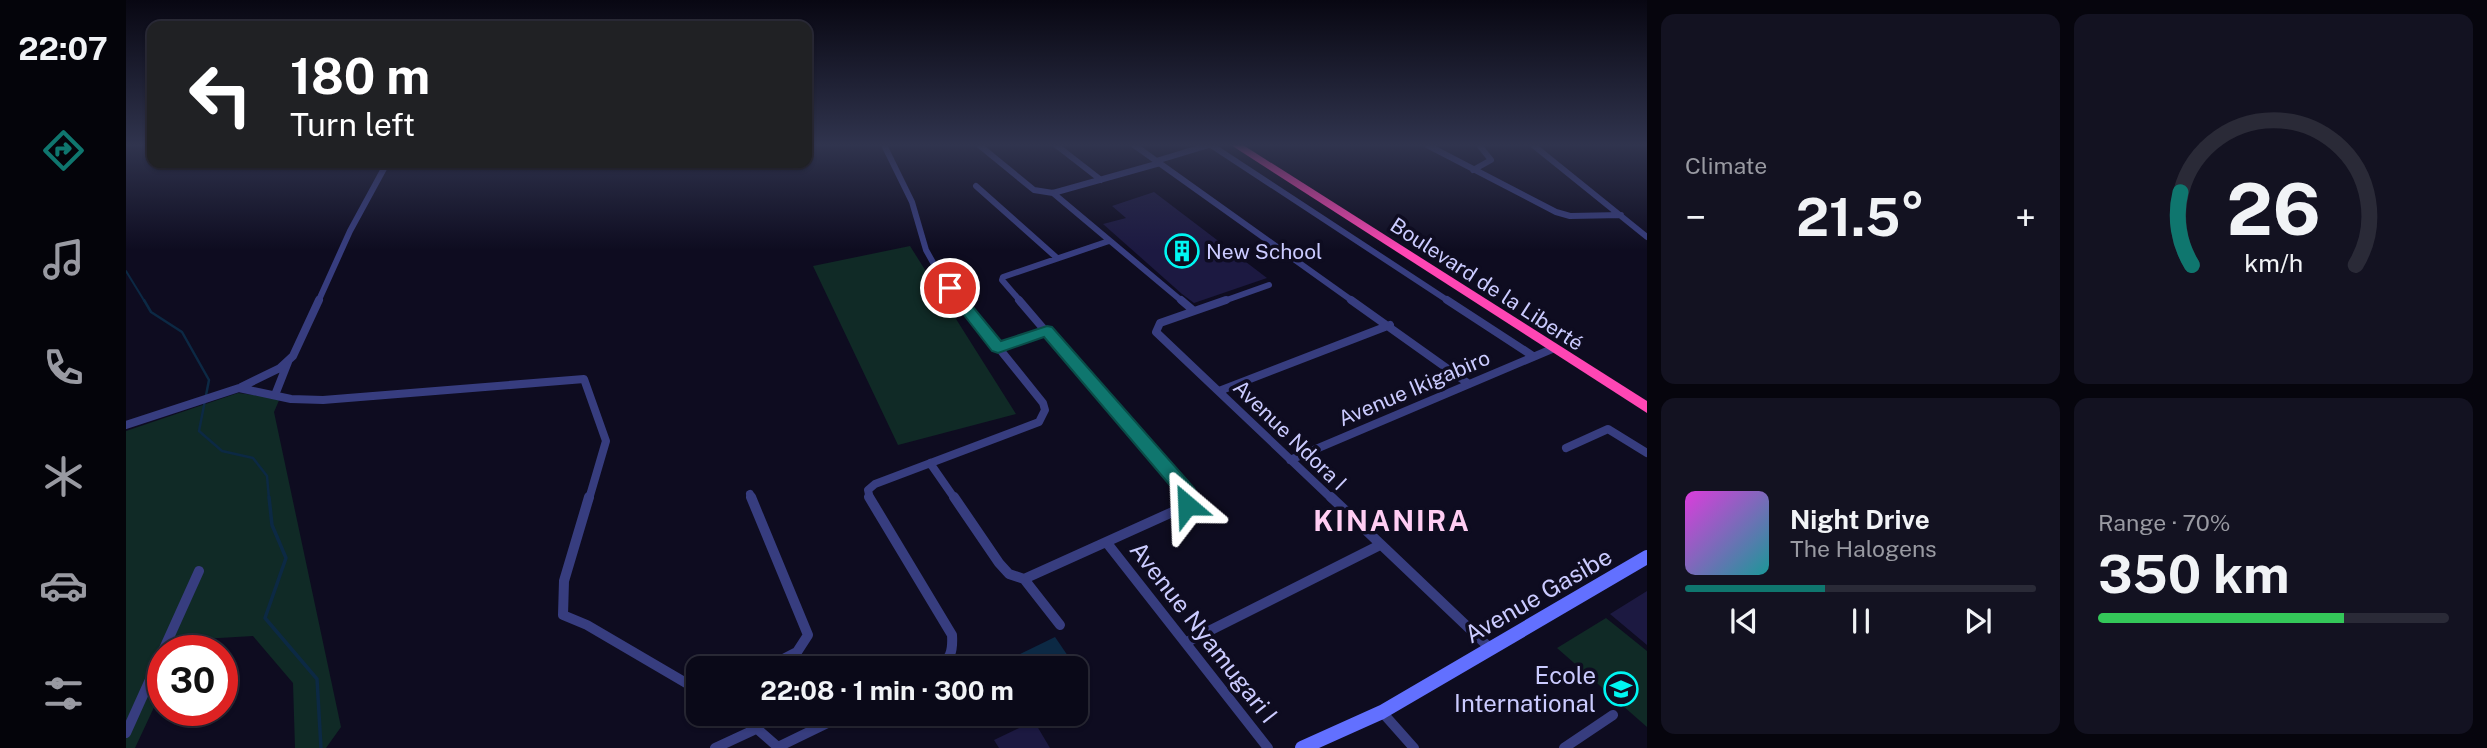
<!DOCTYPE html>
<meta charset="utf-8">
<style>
:root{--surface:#0a0918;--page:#131221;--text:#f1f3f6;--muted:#999aa2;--line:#2a2a37;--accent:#0f766e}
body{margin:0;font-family:"Public Sans",sans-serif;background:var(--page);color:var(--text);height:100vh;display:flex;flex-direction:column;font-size:26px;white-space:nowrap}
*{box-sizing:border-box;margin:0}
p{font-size:23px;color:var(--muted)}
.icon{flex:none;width:38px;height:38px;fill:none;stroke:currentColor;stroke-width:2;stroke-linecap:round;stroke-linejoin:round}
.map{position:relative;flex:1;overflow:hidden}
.drawer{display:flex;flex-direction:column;gap:14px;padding:14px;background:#06050d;width:840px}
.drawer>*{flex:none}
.guide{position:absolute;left:21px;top:21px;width:665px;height:147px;border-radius:14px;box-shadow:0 2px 5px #0004,0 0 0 2px var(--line);background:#202124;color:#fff;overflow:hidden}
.speed{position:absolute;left:21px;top:635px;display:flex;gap:14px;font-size:35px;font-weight:700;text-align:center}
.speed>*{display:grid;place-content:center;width:91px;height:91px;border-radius:50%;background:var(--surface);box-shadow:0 2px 5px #0004,0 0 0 2px var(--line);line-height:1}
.speed .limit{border:10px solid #d22;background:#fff;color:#111}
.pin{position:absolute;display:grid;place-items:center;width:60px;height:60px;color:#fff;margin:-30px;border:4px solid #fff;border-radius:50%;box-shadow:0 2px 7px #0007}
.me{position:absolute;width:77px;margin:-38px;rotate:334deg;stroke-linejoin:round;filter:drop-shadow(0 0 5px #0008)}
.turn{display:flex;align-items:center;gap:24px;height:147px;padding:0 28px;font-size:32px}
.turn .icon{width:91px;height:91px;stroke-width:2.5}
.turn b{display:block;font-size:49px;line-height:60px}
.big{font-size:52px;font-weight:700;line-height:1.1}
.drawer .card{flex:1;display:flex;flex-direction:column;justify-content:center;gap:10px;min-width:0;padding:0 24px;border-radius:14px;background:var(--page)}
.drawer .dial{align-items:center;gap:0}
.dial svg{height:182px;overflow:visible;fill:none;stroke:var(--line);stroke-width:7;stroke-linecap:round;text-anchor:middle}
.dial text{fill:var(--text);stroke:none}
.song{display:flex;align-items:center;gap:21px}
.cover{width:84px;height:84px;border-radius:10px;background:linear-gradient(135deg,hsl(300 70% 55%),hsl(180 70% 35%))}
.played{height:7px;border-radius:4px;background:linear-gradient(90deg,var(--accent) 40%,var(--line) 40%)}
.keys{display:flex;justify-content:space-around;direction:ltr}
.heat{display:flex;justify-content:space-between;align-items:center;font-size:38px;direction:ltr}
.charge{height:10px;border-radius:5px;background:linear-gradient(90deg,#34c759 70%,var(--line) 0)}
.drawer .tiles{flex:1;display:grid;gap:14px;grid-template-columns:repeat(2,1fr)}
.trip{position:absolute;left:560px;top:656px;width:402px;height:70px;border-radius:14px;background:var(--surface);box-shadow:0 2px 5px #0004,0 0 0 2px var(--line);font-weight:700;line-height:70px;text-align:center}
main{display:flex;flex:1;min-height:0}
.tab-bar{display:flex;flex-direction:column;width:126px;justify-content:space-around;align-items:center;background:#04040a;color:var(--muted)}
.tab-bar .icon{width:49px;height:49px}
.tab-bar .selected{color:var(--accent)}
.tab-bar b{font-size:32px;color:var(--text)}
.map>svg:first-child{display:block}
.green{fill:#102a26}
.water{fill:#0c2944}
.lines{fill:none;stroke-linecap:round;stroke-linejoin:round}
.stream-far2{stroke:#0c2944;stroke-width:2}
.stream-far1{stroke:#0c2944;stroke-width:2.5}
.stream{stroke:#0c2944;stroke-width:3.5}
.building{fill:#1c1941}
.street-far2{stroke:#373d7f;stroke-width:6}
.street-far1{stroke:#373d7f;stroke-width:8}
.street{stroke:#373d7f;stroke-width:10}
.secondary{stroke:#6270ff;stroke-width:14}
.highway{fill:#ff46b4;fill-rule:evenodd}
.route{fill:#0f766e;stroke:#0a4d48;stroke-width:2}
.labels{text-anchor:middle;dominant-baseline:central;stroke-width:7;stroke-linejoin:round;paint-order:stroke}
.poi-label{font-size:21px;fill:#cbcbff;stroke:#0e0c20;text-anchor:start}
.street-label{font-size:21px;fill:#cbcbff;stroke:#0e0c20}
.near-street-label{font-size:24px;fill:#cbcbff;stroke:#0e0c20}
.near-poi-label{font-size:24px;fill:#cbcbff;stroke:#0e0c20;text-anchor:end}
.district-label{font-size:28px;font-weight:bold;letter-spacing:2px;fill:#ffcdf3;stroke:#0e0c20}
</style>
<main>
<nav class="tab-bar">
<b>22:07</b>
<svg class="icon selected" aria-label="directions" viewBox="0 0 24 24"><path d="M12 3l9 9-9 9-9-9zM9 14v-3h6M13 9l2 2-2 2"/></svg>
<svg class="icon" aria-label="music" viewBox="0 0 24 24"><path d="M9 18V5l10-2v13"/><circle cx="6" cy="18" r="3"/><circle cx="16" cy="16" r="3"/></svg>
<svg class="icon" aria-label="phone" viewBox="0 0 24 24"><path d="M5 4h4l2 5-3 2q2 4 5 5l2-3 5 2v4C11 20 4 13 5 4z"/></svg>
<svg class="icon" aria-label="climate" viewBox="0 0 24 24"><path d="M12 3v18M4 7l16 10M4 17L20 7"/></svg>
<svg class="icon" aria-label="car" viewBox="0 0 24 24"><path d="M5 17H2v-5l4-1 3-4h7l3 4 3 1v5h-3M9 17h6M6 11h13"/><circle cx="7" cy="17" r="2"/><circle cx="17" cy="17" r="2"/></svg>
<svg class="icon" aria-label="filters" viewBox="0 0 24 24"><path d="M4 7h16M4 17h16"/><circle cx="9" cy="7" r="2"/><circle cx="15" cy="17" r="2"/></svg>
</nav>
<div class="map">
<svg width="1521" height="748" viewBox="0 0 1521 748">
<rect width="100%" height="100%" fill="#0e0c20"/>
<path class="green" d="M784,246L890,414L772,445L687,266Z
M112,393L154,398L148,412L215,727L200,748H169L167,683L127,636L59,640L54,651H37V688L9,748H0V431Z
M1480,618L1521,651V727L1431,648Z"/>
<path class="water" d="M929,637L942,656L917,668H898L890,656Z"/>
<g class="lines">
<path class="stream-far2" d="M0,271L19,302"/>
<path class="stream-far1" d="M18,300L25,312L56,332L83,380L73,431L96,451L127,458L141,476L143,499"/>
<path class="stream" d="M143,497L146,525L160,558L139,618L191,679L195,748"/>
</g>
<path class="building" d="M1028,192L1141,278L1068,303L1056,294L977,224L1000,218L986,206Z
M1521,591V645L1484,614Z
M908,721L924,748H873L868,740Z"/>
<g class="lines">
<path class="street-far2" d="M758,145L786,202L800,250L814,275L835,302
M853,145L908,190L927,193L1034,163
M930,145L975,180
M1008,145L1228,302
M1085,145L1324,302
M1301,145L1430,212L1444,216L1495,215
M1407,145L1521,237
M1030,161L1083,145
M1347,170L1365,160L1353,145
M850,186L931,258
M927,193L1057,302
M192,302L224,231L261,163
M895,302L876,280L877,277L983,241
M1095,302L1143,285"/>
<path class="street-far1" d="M893,300L1063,499
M1055,300L1068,311
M1100,300L1034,323L1030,332L1206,499
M1225,300L1343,384
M1321,300L1407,356
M872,348L921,331
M115,387L154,368L167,356L193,300
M1093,391L1264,325
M149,395L162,362
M0,425L113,388L165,399L197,400L458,379L480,441L463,499
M1440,448L1482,429L1521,453
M1164,460L1426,349
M804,463L829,499
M624,494L626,499
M744,499L742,490L749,484L913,422L919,410L917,403L834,300"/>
<path class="street" d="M463,497L438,581L437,615L461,625L572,690
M625,497L682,635L671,652L640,668
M743,497L826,635C827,651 825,660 810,668
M828,497L873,563L883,574L898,579L934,625
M1205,497L1365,649
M981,543L1142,748
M898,579L1051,510L1061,505L1062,497
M1061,642L1254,545
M1256,712L1288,748
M614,714L653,748
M0,733L73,571
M652,747L720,714
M589,748L630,729
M1438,748L1487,715"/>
<path class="secondary" d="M1176,748L1256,712L1521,557"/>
<path class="highway" d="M1105,145H1117L1521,401V413Z"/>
</g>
<linearGradient id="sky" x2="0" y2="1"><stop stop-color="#080712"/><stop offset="0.58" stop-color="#30344e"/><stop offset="1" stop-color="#30344e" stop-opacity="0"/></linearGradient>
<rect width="1521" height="250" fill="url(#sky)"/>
<path class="route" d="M824,283L829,285L875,341L921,326L926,327L1068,488L1073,498L1067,510L1061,513L1054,510L1051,505L1054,497L918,337L872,353L866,351L817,288Z"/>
<defs>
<symbol id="building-ring" viewBox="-11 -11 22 22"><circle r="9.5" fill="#0e0c20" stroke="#00f6f2" stroke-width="1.5"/><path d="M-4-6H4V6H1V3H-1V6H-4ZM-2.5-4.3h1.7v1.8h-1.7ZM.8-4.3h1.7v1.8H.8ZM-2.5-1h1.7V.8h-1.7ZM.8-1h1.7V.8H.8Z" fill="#00f6f2"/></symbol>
<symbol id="school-ring" viewBox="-11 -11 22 22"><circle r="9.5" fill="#0e0c20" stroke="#00f6f2" stroke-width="1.5"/><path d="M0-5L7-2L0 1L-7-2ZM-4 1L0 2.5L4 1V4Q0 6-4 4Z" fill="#00f6f2"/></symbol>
</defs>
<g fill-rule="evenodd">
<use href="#building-ring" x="1037" y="232" width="38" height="38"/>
<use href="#school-ring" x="1476" y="670" width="38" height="38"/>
</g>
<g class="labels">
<g class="poi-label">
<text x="1080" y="251">New School</text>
</g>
<g class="street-label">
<text transform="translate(1361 284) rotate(33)">Boulevard de la Liberté</text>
<text transform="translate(1288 388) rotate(-23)">Avenue Ikigabiro</text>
<text transform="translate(1164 435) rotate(44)">Avenue Ndora I</text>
</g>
<g class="near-street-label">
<text transform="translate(1412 595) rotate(-30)">Avenue Gasibe</text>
<text transform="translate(1078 632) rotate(52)">Avenue Nyamugari I</text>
</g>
<g class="near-poi-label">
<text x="1470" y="675">Ecole<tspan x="1470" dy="28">International</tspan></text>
</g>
<g class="district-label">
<text x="1266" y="520">KINANIRA</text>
</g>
</g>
</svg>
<div class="speed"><div class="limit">30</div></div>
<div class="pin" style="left:824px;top:288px;background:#d93025"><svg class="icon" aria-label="arrive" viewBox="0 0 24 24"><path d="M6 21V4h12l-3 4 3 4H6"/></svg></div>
<svg class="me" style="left:1061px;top:505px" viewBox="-20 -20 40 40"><path d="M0-17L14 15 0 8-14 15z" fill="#0f766e" stroke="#fff" stroke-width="4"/></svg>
<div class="trip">22:08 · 1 min · 300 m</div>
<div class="guide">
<div class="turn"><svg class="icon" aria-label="left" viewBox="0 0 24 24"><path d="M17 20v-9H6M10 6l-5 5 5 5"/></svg><div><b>180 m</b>Turn left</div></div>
</div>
</div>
<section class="drawer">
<div class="tiles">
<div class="card"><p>Climate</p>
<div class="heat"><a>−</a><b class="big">21.5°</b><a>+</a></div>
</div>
<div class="card dial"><svg viewBox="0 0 100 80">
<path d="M14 69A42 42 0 1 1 86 69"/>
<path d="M14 69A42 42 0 0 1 9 37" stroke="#0f766e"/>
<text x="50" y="56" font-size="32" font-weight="700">26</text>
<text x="50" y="72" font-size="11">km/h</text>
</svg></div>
<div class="card">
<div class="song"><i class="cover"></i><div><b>Night Drive</b><p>The Halogens</p></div></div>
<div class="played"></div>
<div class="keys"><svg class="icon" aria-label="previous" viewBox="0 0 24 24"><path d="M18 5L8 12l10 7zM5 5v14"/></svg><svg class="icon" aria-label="pause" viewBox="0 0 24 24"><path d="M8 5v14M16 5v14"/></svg><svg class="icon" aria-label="next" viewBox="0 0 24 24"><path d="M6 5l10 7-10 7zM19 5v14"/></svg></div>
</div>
<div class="card"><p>Range · 70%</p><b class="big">350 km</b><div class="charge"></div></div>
</div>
</section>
</main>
